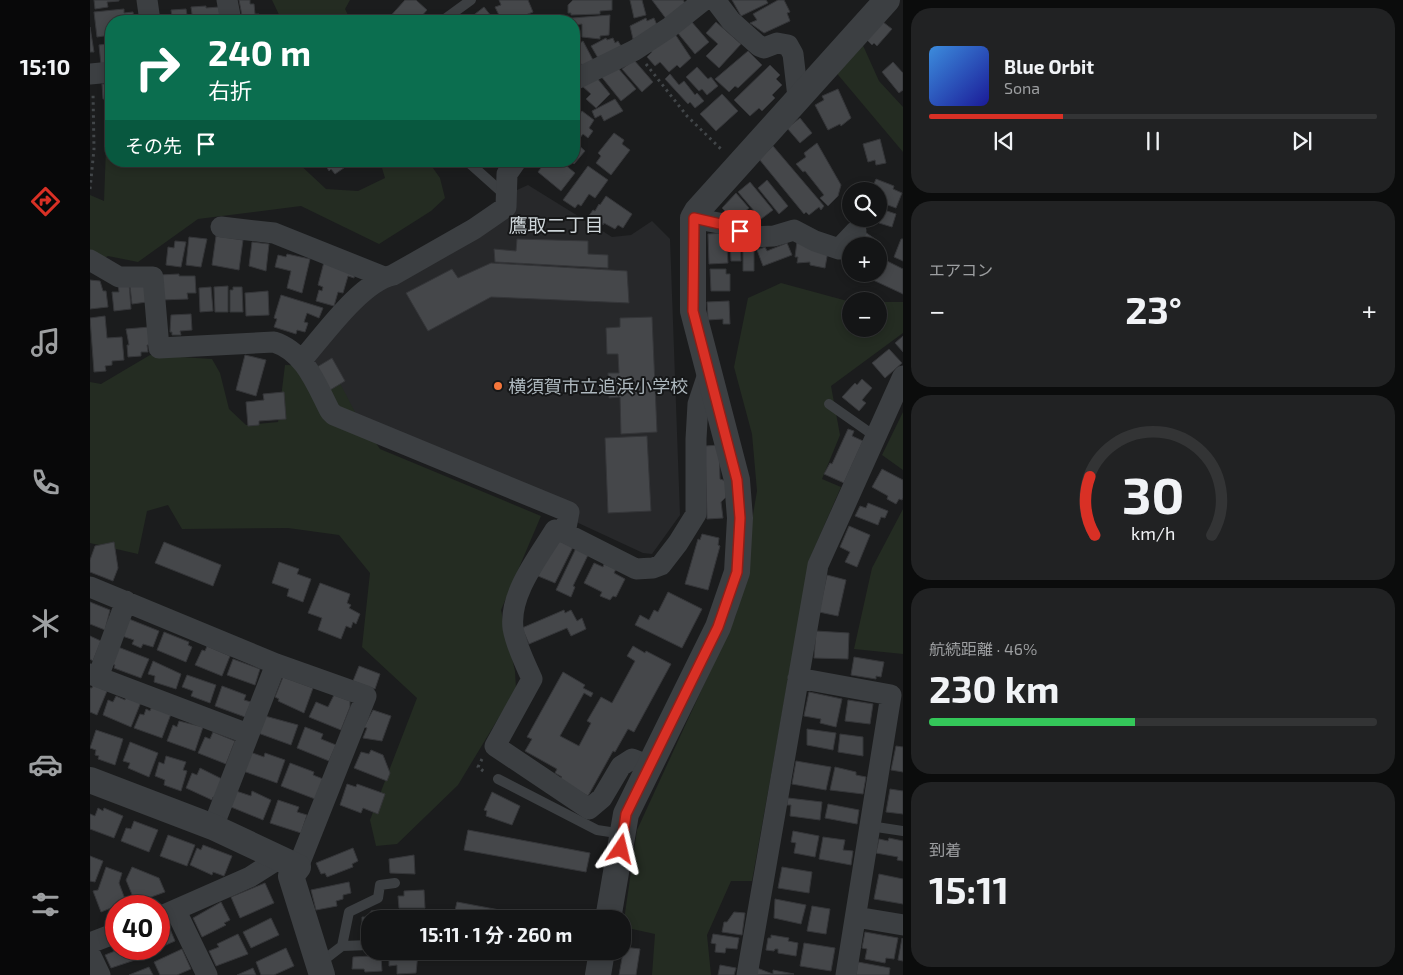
<!DOCTYPE html>
<html lang="ja">
<meta charset="utf-8">
<style>
:root{--surface:#141516;--page:#212223;--text:#f1f3f6;--muted:#9d9fa1;--line:#333435;--accent:#d93025}
body{margin:0;font-family:"Exo 2","Noto Sans JP",sans-serif;background:var(--page);color:var(--text);height:100vh;display:flex;flex-direction:column;font-size:19px;white-space:nowrap}
*{box-sizing:border-box;margin:0}
p{font-size:16px;color:var(--muted)}
.icon{flex:none;width:28px;height:28px;fill:none;stroke:currentColor;stroke-width:2;stroke-linecap:round;stroke-linejoin:round}
.map{position:relative;flex:1;overflow:hidden}
.side{display:flex;flex-direction:column;gap:8px;padding:8px;background:#0b0c0c;width:500px}
.side>*{flex:none}
.banner{position:absolute;left:15px;top:15px;width:475px;height:152px;border-radius:20px;box-shadow:0 2px 8px #0003,0 0 0 1px var(--line);background:#0b6e4f;color:#fff;overflow:hidden}
.fabs{position:absolute;left:752px;top:182px;display:grid;gap:10px}
.fabs a{display:grid;place-items:center;width:45px;height:45px;border-radius:50%;background:var(--surface);box-shadow:0 2px 8px #0003,0 0 0 1px var(--line);font-size:25px}
.speed{position:absolute;left:15px;top:895px;display:flex;gap:10px;font-size:25px;font-weight:700;text-align:center}
.speed>*{display:grid;place-content:center;width:65px;height:65px;border-radius:50%;background:var(--surface);box-shadow:0 2px 8px #0003,0 0 0 1px var(--line);line-height:1}
.speed .limit{border:8px solid #d22;background:#fff;color:#111}
.pin{position:absolute;display:grid;place-items:center;width:42px;height:42px;color:#fff;margin:-21px;border-radius:10px;box-shadow:0 2px 8px #0006}
.me{position:absolute;width:55px;margin:-28px;rotate:10deg;stroke-linejoin:round;filter:drop-shadow(0 0 4px #0008)}
.turn{display:flex;align-items:center;gap:18px;height:105px;padding:0 20px;font-size:22px}
.turn .icon{width:65px;height:65px;stroke-width:2.5}
.turn b{display:block;font-size:35px;line-height:42px}
.then{display:flex;align-items:center;height:48px;padding:0 20px;background:#0003;gap:10px;font-size:19px}
.big{font-size:38px;font-weight:700;line-height:1.1}
.side .card{flex:1;display:flex;flex-direction:column;justify-content:center;gap:8px;min-width:0;padding:0 18px;border-radius:20px;background:var(--page)}
.side .dial{align-items:center;gap:0}
.dial svg{height:130px;overflow:visible;fill:none;stroke:var(--line);stroke-width:7;stroke-linecap:round;text-anchor:middle}
.dial text{fill:var(--text);stroke:none}
.song{display:flex;align-items:center;gap:15px}
.cover{width:60px;height:60px;border-radius:8px;background:linear-gradient(135deg,hsl(210 70% 55%),hsl(240 70% 35%))}
.played{height:5px;border-radius:2px;background:linear-gradient(90deg,var(--accent) 30%,var(--line) 30%)}
.keys{display:flex;justify-content:space-around;direction:ltr}
.heat{display:flex;justify-content:space-between;align-items:center;font-size:28px;direction:ltr}
.charge{height:8px;border-radius:4px;background:linear-gradient(90deg,#34c759 46%,var(--line) 0)}
.trip{position:absolute;left:271px;top:910px;width:270px;height:50px;border-radius:20px;background:var(--surface);box-shadow:0 2px 8px #0003,0 0 0 1px var(--line);font-weight:700;line-height:50px;text-align:center}
main{display:flex;flex:1;min-height:0}
.dock{display:flex;flex-direction:column;width:90px;justify-content:space-around;align-items:center;background:#080809;color:var(--muted)}
.dock .icon{width:35px;height:35px}
.dock .on{color:var(--accent)}
.dock b{font-size:22px;color:var(--text)}
.map>svg:first-child{display:block}
.built{fill:#27282a}
.green{fill:#242c22}
.building{fill:#45474a;stroke:#353639}
.lines{fill:none;stroke-linecap:round;stroke-linejoin:round}
.path{stroke:#424649;stroke-width:3;stroke-dasharray:2.5 4;stroke-linecap:butt}
.service{stroke:#3c3f42;stroke-width:10}
.minor{stroke:#3c3f42;stroke-width:21}
.tertiary{stroke:#3c3f42;stroke-width:26}
.route-casing{stroke:#8d1f18;stroke-width:12}
.route{stroke:#d93025;stroke-width:9}
.poi-dot{fill:#f5763b;stroke:#161718;stroke-width:2}
.labels{text-anchor:middle;dominant-baseline:central;stroke-width:4;stroke-linejoin:round;paint-order:stroke}
.poi-label{font-size:18px;fill:#adb7bd;stroke:#161718;text-anchor:start}
.neighbourhood-label{font-size:19px;fill:#ced5d9;stroke:#161718}
</style>
<main>
<nav class="dock">
<b>15:10</b>
<svg class="icon on" aria-label="directions" viewBox="0 0 24 24"><path d="M12 3l9 9-9 9-9-9zM9 14v-3h6M13 9l2 2-2 2"/></svg>
<svg class="icon" aria-label="music" viewBox="0 0 24 24"><path d="M9 18V5l10-2v13"/><circle cx="6" cy="18" r="3"/><circle cx="16" cy="16" r="3"/></svg>
<svg class="icon" aria-label="phone" viewBox="0 0 24 24"><path d="M5 4h4l2 5-3 2q2 4 5 5l2-3 5 2v4C11 20 4 13 5 4z"/></svg>
<svg class="icon" aria-label="climate" viewBox="0 0 24 24"><path d="M12 3v18M4 7l16 10M4 17L20 7"/></svg>
<svg class="icon" aria-label="car" viewBox="0 0 24 24"><path d="M5 17H2v-5l4-1 3-4h7l3 4 3 1v5h-3M9 17h6M6 11h13"/><circle cx="7" cy="17" r="2"/><circle cx="17" cy="17" r="2"/></svg>
<svg class="icon" aria-label="filters" viewBox="0 0 24 24"><path d="M4 7h16M4 17h16"/><circle cx="9" cy="7" r="2"/><circle cx="15" cy="17" r="2"/></svg>
</nav>
<div class="map">
<svg width="813" height="975" viewBox="0 0 813 975">
<rect width="100%" height="100%" fill="#1b1c1d"/>
<path class="built" d="M438,185L522,237L541,235L562,221L580,239L590,515L562,554L553,553L245,410L219,362L273,299L427,190Z"/>
<path class="green" d="M182,0H260L255,9L261,21H192Z
M771,41L789,81L813,107V152L744,70Z
M21,121V161H206L236,189L268,191L295,178L290,161H338L350,178L355,198L341,211L289,244L211,206L108,219L48,262L18,256L0,266V195L14,201L17,122Z
M691,283L761,302V329H789V302H813V333L741,386L750,435L732,479L751,487L720,558L662,881H641L617,935L621,975H562L565,934L533,927L547,830L646,615L667,491L662,434L644,367L658,298Z
M60,355L122,359L130,373L139,409L156,425L188,422L195,365L241,366L266,414L290,449L451,516L411,610L425,671L426,689L368,785L307,844L286,846L280,820L327,698L272,647L280,573L249,535L198,528L92,529L78,505L57,511L48,554L0,543V382L11,384Z
M813,412V470L792,455Z
M813,509V654L764,649L782,568Z"/>
<path class="building" d="M4,0H29V1L17,2L18,7L5,9Z
M149,0H160V4H164L165,14H169L172,21H153Z
M315,0H326L337,10L330,18L334,21H296Z
M409,0H438L443,12L421,21H412L405,7L411,5Z
M483,0H522V10L510,11V14L481,15V13H478V5Z
M540,0H552L556,15L544,18Z
M562,0H593L595,3L577,20Z
M642,0H676L678,3L651,16Z
M688,0H694L700,12L697,13L700,21L674,33L660,23L667,20L663,14Z
M116,6V8L129,7L130,21H103L101,7Z
M394,7L405,21H376Z
M34,9V13L43,12L44,21H21V35L7,37L4,12Z
M96,9L98,21H71L70,17L82,16L81,10Z
M520,15L519,35L510,36V39L492,37V24L484,25V21H470V19Z
M556,18L557,21L564,18L569,30L543,39L540,26Z
M601,21L619,42L605,54L587,32Z
M626,22L651,44L629,68L616,56L628,44L616,33Z
M793,22L802,29L787,46L784,43L782,45L777,40Z
M0,27L4,52H0Z
M484,32L490,43L493,41L503,60L492,66L484,51Z
M585,34L601,58L590,68L587,65L579,72L570,62L565,66L557,57L562,52L558,47Z
M516,38L517,40L523,38L525,43L528,41L531,46L508,58L501,46Z
M21,40V64L11,65L9,45L17,44V41Z
M658,51L672,65L648,88L645,86L639,92L625,79Z
M484,53L490,65L484,69Z
M544,60L563,82L552,92L532,69Z
M803,62L813,73V90L809,93L792,72Z
M680,65L690,75L686,79L692,85L682,95L685,98L672,111L669,108L660,116L644,100Z
M607,67L618,79L621,77L628,86L617,95L612,89L609,91L596,77Z
M528,68L546,89L531,101L510,75Z
M580,74L589,85L594,81L605,95L607,93L614,101L605,108L600,102L598,104L575,79Z
M507,78L520,94L506,108L496,99L501,94L492,86Z
M12,84H21V99H13Z
M748,89L761,118L751,126L750,124L738,130L725,105L734,100L732,96Z
M632,94L648,111L626,131L610,114Z
M525,99L533,111L514,121L511,115L505,118L502,111Z
M492,111L504,120L499,128L503,131L498,138L493,134L489,139L484,136V112L489,115Z
M710,118L722,133L710,143L697,128Z
M524,133L534,140L532,144L540,150L521,175L506,163L511,156L508,153Z
M790,139L796,163L786,165L785,160L778,162L773,144Z
M484,141L495,151L484,164L481,161H484Z
M727,143L751,185L748,196L738,206L730,198L734,195L715,171L713,172L706,164L716,157L714,153Z
M683,146L734,206L731,210L729,207L719,215L716,212L714,214L669,159Z
M233,161H264L245,174L241,169L239,171Z
M456,161H464L470,166L473,163L485,173L471,191L448,172Z
M498,166L518,180L505,198L499,194L491,206L488,204L485,208L473,200Z
M786,179L804,186L803,189L812,193L806,208L795,204L794,208L789,206V191H781Z
M677,180L698,206L689,214L668,188Z
M660,182L683,210L671,219L648,192Z
M646,193L659,208L653,213L639,215L632,208Z
M516,196L542,214L533,228L528,225L525,229L514,223L513,225L498,217L503,210L505,211L509,204L510,205Z
M794,210L806,214L802,227L789,223Z
M775,232L791,243L789,246H765Z
M636,233L638,263L619,264L618,234Z
M126,236L153,240L149,270L122,265Z
M99,237L117,239L111,267L96,265Z
M427,239L498,241V254L518,255V268L405,262L404,249L426,251Z
M811,239H813V261L804,257Z
M650,240L651,261H641L640,241Z
M85,241L96,242L91,267L76,265L78,247L84,248Z
M707,241L738,251L735,268L720,265V262L707,263L708,257H705Z
M162,242L179,244L176,271L159,266Z
M697,243L702,255L673,266L667,250L675,247L677,251Z
M664,245V271H653V246Z
M761,252V263L756,259Z
M197,254L220,259L212,293L197,288L201,271L185,267L188,255L196,257Z
M793,259L813,269V294L783,280L786,274H789Z
M234,262L265,271L264,278L258,276L253,293L248,292L244,306L226,301L229,290L232,291L233,287L228,285Z
M401,263L537,271L539,303L401,297L338,331L316,293L362,269L368,278Z
M620,269H636V274H640V291H621Z
M89,274V276H105L106,293H97L98,299L71,300L69,275Z
M0,280L10,281L13,291H16L18,307L0,309Z
M39,283L41,309L24,311L22,292H29L28,284Z
M40,286H56L57,302L42,304Z
M138,286V312H125L124,287Z
M121,287L123,311L110,312L109,288Z
M143,287H152L153,312H140V290H143Z
M178,291L179,315L156,316L155,293Z
M191,295L233,308L229,318L217,313L214,322L218,323L215,332L207,330L206,334L184,327L187,319L184,318Z
M639,301L640,324H633V319L618,320L617,302Z
M101,314L102,330L90,331L91,335H82V332H80L81,315Z
M15,316L17,338L32,337L34,360L22,361V365L15,366L16,371L4,372L0,318Z
M562,317L567,432L531,434L530,397L519,398L518,373H529L528,354H517L516,328L530,327V318Z
M60,327L61,345H57L58,352H51V356L38,357L37,345H39L36,329Z
M813,336V352L805,343Z
M799,349L812,363L795,378L782,363Z
M155,355L176,360L166,396L146,390Z
M242,358L255,381L240,390L227,367Z
M772,379L782,388L772,400L776,403L769,411L752,397L765,383L767,385Z
M194,392L196,419L169,421V425L158,426L156,402L174,400L173,394Z
M758,429L764,431L762,436L773,441L754,483L734,474L740,463L742,464Z
M557,436L561,511L518,513L515,438Z
M629,445L630,479L636,481V497L631,502L633,518L617,519L615,446Z
M792,469L813,480V498L812,500L809,499L806,504L797,499L798,496L782,487Z
M778,503L798,511L795,518L791,517L788,525L765,516L770,506L776,508Z
M759,526L780,535L767,567L755,562L760,552L750,547Z
M612,534L629,538L628,545L630,546L618,590L595,584L608,539L610,540Z
M465,539L483,547L465,583L448,576Z
M24,542L28,568L23,581L0,572V560L5,546Z
M74,542L131,565L123,586L65,563Z
M486,548L498,555L483,586L485,587L481,597L466,590Z
M189,562L209,569L207,574L221,579L213,602L197,596L199,589L182,583Z
M504,563L513,567L514,564L526,569L524,573L535,579L526,597L523,596L520,600L510,596L512,592L494,583Z
M737,575L756,580L748,616L729,612Z
M230,583L260,594L257,603L261,605L259,608L270,614L266,624L263,622L261,628L256,626L251,639L228,630L232,618L218,613Z
M578,592L612,609L592,648L545,625L550,615L559,620L564,610L568,612Z
M0,602L20,610L15,630L0,624Z
M474,610L475,613L481,610L487,621L492,618L496,629L481,636L477,628L439,644L432,628Z
M39,619L69,631L63,647L53,644L51,648L42,644L44,640L32,636Z
M726,631L759,633L758,659L724,658Z
M74,632L99,642L98,645L102,647L96,662L67,650Z
M0,636L11,641L3,661L0,659Z
M117,646L140,656L132,676L105,665L112,650L115,651Z
M543,646L555,653L556,651L581,664L544,732L538,729L525,752L523,751L498,796L469,780L472,777L465,773L467,769L435,751L442,739L437,737L473,672L495,685L493,688L503,693L501,697L494,693L470,736L489,746L501,723L497,721L511,697L522,703L545,661L537,656Z
M28,647L59,659L51,678L24,668L25,665L22,664Z
M764,657L794,662L791,677L786,676V679L761,675Z
M143,659L170,669L165,685L137,675Z
M63,661L91,674L86,689L64,682L65,676L58,674Z
M269,666L290,674L285,689L263,681Z
M97,675L126,685L120,703L101,696L103,691L92,687Z
M193,677L223,688L214,713L188,701L189,699L185,697Z
M3,685L17,691L7,715L0,712V688H2Z
M132,686L156,695L154,700L161,702L155,717L125,706Z
M719,692L752,699L746,727L730,723L731,719L714,716Z
M244,695L260,701V707L251,730L219,717L226,702L238,707Z
M26,696L35,700L37,696L51,702L41,727L13,715L18,700L23,702Z
M758,700L783,704L780,724L755,721Z
M62,706L81,714L72,738L44,728L50,714L54,715L56,709L60,711Z
M283,710L301,716L292,741L273,738L277,728L274,727Z
M175,716L208,725L201,745L168,733Z
M89,721L113,727L105,751L77,741L83,725L87,727Z
M215,727L233,734L231,739L246,745L239,761L207,748Z
M717,729L746,733L743,750L717,745Z
M6,730L33,739L25,765L8,759L9,756L5,755L6,750L0,748Z
M123,732L145,741L136,764L108,753L115,737L120,739Z
M750,734L773,737V756L748,752Z
M40,742L68,753L59,777L38,768L40,763L33,761Z
M806,746L813,747V772L801,770Z
M281,750L293,755L300,773L297,781L264,768L271,752L279,754Z
M160,752L174,757L175,753L195,760L187,783L153,771Z
M76,756L96,762L93,770L97,771L91,791L74,785L75,780L65,776L69,762L74,764Z
M706,761L741,767L736,790L702,784Z
M200,763L224,772L223,775L233,779L225,799L191,786Z
M745,767L766,772V775L776,777L773,794L740,790Z
M110,768L132,779L126,798L123,797L122,800L96,788L102,773L107,775Z
M257,784L266,787L267,784L295,794L288,814L273,808L271,813L250,805Z
M800,789L813,791V814L796,812Z
M146,791L161,796L162,791L181,800L173,820L141,807Z
M402,792L430,806L422,825L396,816L397,811L394,810Z
M698,798L732,802L730,820L700,816L701,805H697Z
M188,800L209,807L207,812L217,815L211,833L180,823Z
M738,804L769,810L767,824L735,818Z
M8,808L13,811L14,808L33,816L24,838L0,829V814L5,816Z
M44,821L68,830L59,852L31,841L36,828L41,829Z
M378,830L500,853L496,872L374,850Z
M703,831L729,836L725,857L704,853L706,843L701,842Z
M78,835L105,845L97,866L70,856Z
M733,837L755,840L753,850L763,851L761,865L729,859Z
M799,838L813,841V861L807,860L808,857L786,853L789,839L798,841Z
M113,845L142,856L134,876L123,872L122,875L100,865L107,848L111,850Z
M263,848L268,861L262,864L263,867L237,877L235,873L231,874L226,863Z
M324,855L325,874L300,873L299,859Z
M0,856L13,861L5,882L0,881Z
M16,867L32,873L29,883L36,902L11,912L3,891L8,890Z
M42,867L69,878L75,892L50,901L49,896L43,897L36,880Z
M692,867L722,872L719,893L688,888Z
M789,874L813,879V904L784,899Z
M259,882L261,893L253,895V899L246,901L247,906L226,910L221,890Z
M175,883L184,903L150,918L141,897Z
M334,890L335,908H309L308,896H314V891Z
M685,899L716,905L711,924L684,918Z
M131,902L140,920L134,923L136,925L112,937L103,918Z
M367,902L458,919H363Z
M722,906L740,909L736,934L717,931Z
M297,910V919H280V930L272,931V917H281V911Z
M644,912L655,913L652,935L632,932L634,922H637Z
M181,918L189,935L161,948L153,932Z
M78,924L85,941L69,948V928Z
M775,932L808,938L804,959L796,958L795,963L775,959L777,949L772,948Z
M148,934L158,954L126,966L119,951L129,947L127,944Z
M623,934L649,938L647,949L636,948L635,953L625,952L626,944L621,943Z
M681,935L699,938L698,941L708,943L706,956L688,953V949H685L684,951L676,950L678,938H681Z
M812,938L813,939V961L808,960Z
M714,943L745,948L741,971L710,966Z
M26,945V949H50L54,957L21,968L15,955L25,951L23,946Z
M534,947L550,949L546,975H529Z
M196,948L204,966L184,975H171L166,962Z
M92,949L101,969L87,975H70L64,962Z
M328,953L326,973L307,974V965L299,966V957H303V954Z
M281,956V958L291,957L292,971L275,972L274,969H262L263,957Z
M768,962L800,968L799,975H766Z
M630,965L646,968L644,975H628Z
M59,967L63,975H39Z
M163,968L166,975H147Z
M667,968L683,974V970L704,974L666,975Z"/>
<g class="lines">
<path class="path" d="M556,64L597,116L633,151
M0,189L4,149L3,92
M392,759L388,767L396,773"/>
<path class="service" d="M352,21L381,0
M377,161L415,195
M739,404L786,437
M408,779L507,830L533,834
M780,826L813,831
M252,946L280,945
M230,963L252,946L259,912L288,898L290,885L305,883"/>
<path class="minor" d="M57,0L60,21
M137,0L141,21
M625,0L641,21L669,46L674,48L687,43L698,45L703,54L708,97
M0,74L21,72
M484,80L545,50L580,27L614,0
M603,218L639,225L660,237L684,236L704,230L725,241L749,249L766,231
M131,227L184,233L294,277
M0,260L29,277H63L69,348L184,342C215,352 226,384 240,411L244,415L479,512L475,533L546,569L563,568L571,565L588,543L606,514V439L608,404L618,374
M212,360C234,335 271,282 303,275L384,229L416,207L417,174L426,161
M475,533L465,530C448,558 419,594 423,628C426,646 435,663 442,679L405,746L499,809L512,798L531,766L542,759L560,766
M0,587L186,664L276,696L208,867
M0,674L158,734
M8,677L36,601
M708,678L801,695L756,975
M123,827L186,664
M86,911L117,975
M69,917L160,877L190,858
M766,917L813,925
M0,943L26,933
M0,954L10,975
M657,975L728,565L813,376"/>
<path class="tertiary" d="M0,780L123,827L208,867L201,876L232,975
M518,919L536,814L628,627L647,572L650,518L647,480L603,311V218L607,211L797,0
M508,975L512,951"/>
</g>
<g class="lines">
<defs>
<path id="route" d="M531,849L536,814L628,627L647,572L650,518L647,480L603,311L604,218L639,226L650,231"/>
</defs>
<use href="#route" class="route-casing"/>
<use href="#route" class="route"/>
</g>
<circle class="poi-dot" cx="408" cy="386" r="5"/>
<g class="labels">
<g class="poi-label">
<text x="418" y="386">横須賀市立追浜小学校</text>
</g>
<g class="neighbourhood-label">
<text x="466" y="224">鷹取二丁目</text>
</g>
</g>
</svg>
<div class="fabs">
<a><svg class="icon" aria-label="search" viewBox="0 0 24 24"><circle cx="10" cy="10" r="6"/><path d="M15 15l6 6"/></svg></a>
<a>+</a>
<a>−</a>
</div>
<div class="speed"><div class="limit">40</div></div>
<div class="pin" style="left:650px;top:231px;background:#d93025"><svg class="icon" aria-label="arrive" viewBox="0 0 24 24"><path d="M6 21V4h12l-3 4 3 4H6"/></svg></div>
<svg class="me" style="left:531px;top:849px" viewBox="-20 -20 40 40"><path d="M0-17L14 15 0 8-14 15z" fill="#d93025" stroke="#fff" stroke-width="4"/></svg>
<div class="trip">15:11 · 1 分 · 260 m</div>
<div class="banner">
<div class="turn"><svg class="icon" aria-label="right" viewBox="0 0 24 24"><path d="M7 20v-9h11M14 6l5 5-5 5"/></svg><div><b>240 m</b>右折</div></div>
<div class="then">その先<svg class="icon" aria-label="arrive" viewBox="0 0 24 24"><path d="M6 21V4h12l-3 4 3 4H6"/></svg></div>
</div>
</div>
<section class="side">
<div class="card">
<div class="song"><i class="cover"></i><div><b>Blue Orbit</b><p>Sona</p></div></div>
<div class="played"></div>
<div class="keys"><svg class="icon" aria-label="previous" viewBox="0 0 24 24"><path d="M18 5L8 12l10 7zM5 5v14"/></svg><svg class="icon" aria-label="pause" viewBox="0 0 24 24"><path d="M8 5v14M16 5v14"/></svg><svg class="icon" aria-label="next" viewBox="0 0 24 24"><path d="M6 5l10 7-10 7zM19 5v14"/></svg></div>
</div>
<div class="card"><p>エアコン</p>
<div class="heat"><a>−</a><b class="big">23°</b><a>+</a></div>
</div>
<div class="card dial"><svg viewBox="0 0 100 80">
<path d="M14 69A42 42 0 1 1 86 69"/>
<path d="M14 69A42 42 0 0 1 11 33" stroke="#d93025"/>
<text x="50" y="56" font-size="32" font-weight="700">30</text>
<text x="50" y="72" font-size="11">km/h</text>
</svg></div>
<div class="card"><p>航続距離 · 46%</p><b class="big">230 km</b><div class="charge"></div></div>
<div class="card"><p>到着</p><b class="big">15:11</b></div>
</section>
</main>
